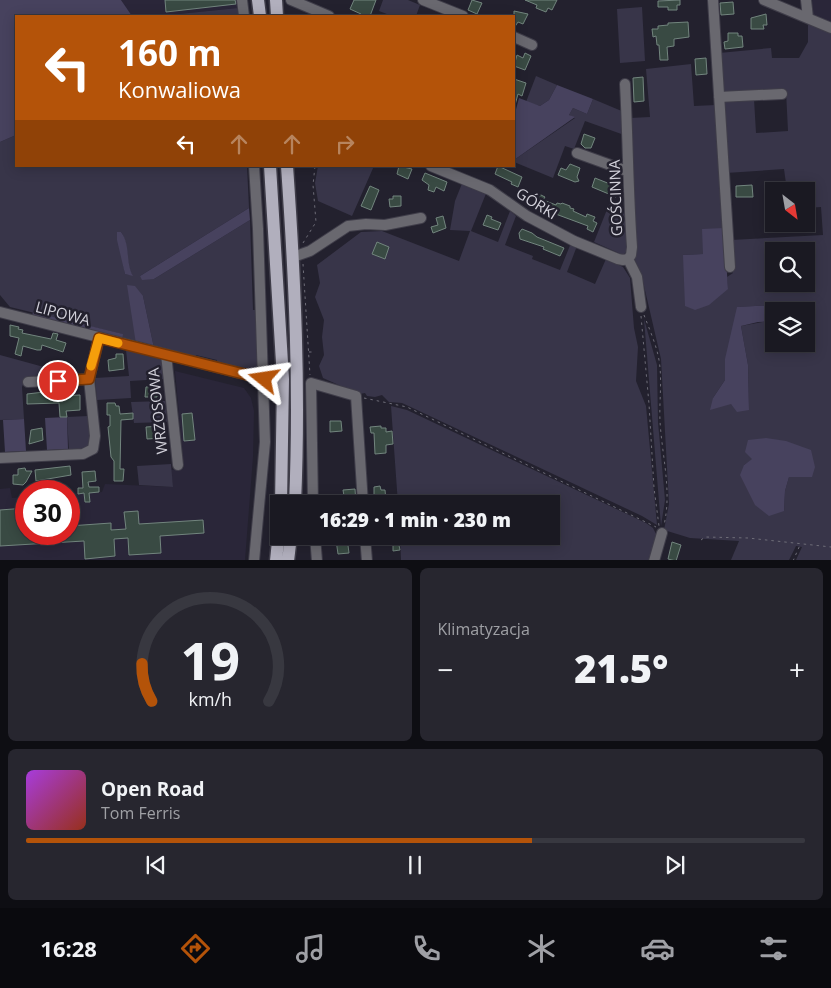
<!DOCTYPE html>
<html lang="pl">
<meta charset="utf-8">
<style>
:root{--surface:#1a1922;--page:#27262f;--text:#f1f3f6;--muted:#9fa0a5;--line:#383840;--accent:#b45309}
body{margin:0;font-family:"Open Sans",sans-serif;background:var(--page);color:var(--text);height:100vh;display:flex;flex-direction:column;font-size:19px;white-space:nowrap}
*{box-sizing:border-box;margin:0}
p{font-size:16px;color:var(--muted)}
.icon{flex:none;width:28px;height:28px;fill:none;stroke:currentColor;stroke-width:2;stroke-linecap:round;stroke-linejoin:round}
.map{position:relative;height:560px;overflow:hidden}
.side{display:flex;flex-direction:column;gap:8px;padding:8px;background:#0e0e13;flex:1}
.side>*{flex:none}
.banner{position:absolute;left:15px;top:15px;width:500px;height:152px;border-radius:0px;box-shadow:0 2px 12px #0003,0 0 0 1px var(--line);background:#b45309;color:#fff;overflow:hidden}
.needle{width:32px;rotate:149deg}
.controls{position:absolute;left:765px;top:182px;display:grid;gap:10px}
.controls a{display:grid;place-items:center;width:50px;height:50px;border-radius:0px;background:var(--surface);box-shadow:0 2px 12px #0003,0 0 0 1px var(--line);font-size:25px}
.speed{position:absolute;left:15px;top:480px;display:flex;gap:10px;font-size:25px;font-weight:700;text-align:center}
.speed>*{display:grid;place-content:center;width:65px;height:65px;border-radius:50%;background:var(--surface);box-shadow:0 2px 12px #0003,0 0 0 1px var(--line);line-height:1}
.speed .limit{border:8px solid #d22;background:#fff;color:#111}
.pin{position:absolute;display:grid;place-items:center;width:42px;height:42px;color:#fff;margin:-21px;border:2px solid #fff;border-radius:50%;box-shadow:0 1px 5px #0007}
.me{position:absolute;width:55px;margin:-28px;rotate:285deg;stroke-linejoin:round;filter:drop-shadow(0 0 4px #0008)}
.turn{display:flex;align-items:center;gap:18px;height:105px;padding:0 20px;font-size:22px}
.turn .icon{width:65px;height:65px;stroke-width:2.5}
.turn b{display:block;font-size:35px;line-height:42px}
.lanes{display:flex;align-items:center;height:48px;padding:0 20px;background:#0003;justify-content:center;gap:25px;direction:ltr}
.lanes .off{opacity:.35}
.big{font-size:38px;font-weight:800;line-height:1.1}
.side .card{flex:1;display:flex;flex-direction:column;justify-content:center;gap:8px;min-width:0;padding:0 18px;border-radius:8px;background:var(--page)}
.side .dial{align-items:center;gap:0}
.dial svg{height:130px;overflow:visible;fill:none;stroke:var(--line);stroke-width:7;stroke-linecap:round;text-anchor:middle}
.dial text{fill:var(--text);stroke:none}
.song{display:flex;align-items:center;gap:15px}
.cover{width:60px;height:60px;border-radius:8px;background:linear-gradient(135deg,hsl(280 70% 55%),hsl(10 70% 35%))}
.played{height:5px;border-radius:2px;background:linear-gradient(90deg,var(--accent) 65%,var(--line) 65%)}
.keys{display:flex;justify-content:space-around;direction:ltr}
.heat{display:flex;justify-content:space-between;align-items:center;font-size:28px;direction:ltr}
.side .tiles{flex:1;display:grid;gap:8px;grid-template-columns:1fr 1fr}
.card:last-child{grid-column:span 2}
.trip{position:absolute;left:270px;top:495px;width:290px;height:50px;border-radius:0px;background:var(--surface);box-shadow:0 2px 12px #0003,0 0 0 1px var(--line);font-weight:800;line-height:50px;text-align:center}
.menu{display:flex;height:80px;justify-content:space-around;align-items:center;background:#0a0a0e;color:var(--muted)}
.menu .icon{width:35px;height:35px}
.menu .active{color:var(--accent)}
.menu b{font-size:22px;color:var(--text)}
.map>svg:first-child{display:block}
.built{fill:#2a2639}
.green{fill:#383549;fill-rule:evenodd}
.forest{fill:#47425e}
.building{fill:#394a43;stroke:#72857e}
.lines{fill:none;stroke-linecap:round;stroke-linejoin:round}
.minor-casing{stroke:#3f3d49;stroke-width:12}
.major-casing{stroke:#3f3d49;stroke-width:15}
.path{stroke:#6e6d78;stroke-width:1;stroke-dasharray:2.5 4;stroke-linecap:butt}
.minor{stroke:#69686f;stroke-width:10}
.major{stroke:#b1afbd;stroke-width:12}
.route-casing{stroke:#753606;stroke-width:12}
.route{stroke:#b45309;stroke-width:9}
.slow{stroke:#f59e0b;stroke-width:9}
.labels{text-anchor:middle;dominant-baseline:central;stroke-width:5;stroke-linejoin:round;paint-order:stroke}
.street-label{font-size:15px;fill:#d1d0d9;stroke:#23212e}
</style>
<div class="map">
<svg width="831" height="561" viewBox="0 0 831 561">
<rect width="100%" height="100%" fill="#23212e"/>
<path class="built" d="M121,0H237L238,8L159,16H132Z
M812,0H831V24L813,16Z
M175,371L244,388L251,398L254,411L253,457L245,560L0,561V489L10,488L12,498L26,497V534H69V494L102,492L105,484L173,487L171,470L184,468Z"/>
<path class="green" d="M383,0H408L420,5L416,16H392L379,11Z
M642,7L645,61L620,63L617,9Z
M238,8V16H159Z
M808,22L831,31V560H796L802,547L796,546L789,560H731L739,541L690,538L664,530L669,504L661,359L641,273L634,258L630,118L650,117L646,69L691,64L694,106L716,105L724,228L703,254L683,255L728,289L727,277L733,273L731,240L823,235L821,207L806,208V191H787L784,169L726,173L722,101L754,99L756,133L788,131L786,91L722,94L719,53L771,48L772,58H799L808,42ZM774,251H806V284H774ZM794,304V311H806V344H774L773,320L741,326L748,365L749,410L713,398L725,380L738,307ZM753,459L812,477H789L785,491L784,511L744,465Z
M536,76L557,85L549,100L540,106L526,102Z
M593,99L624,112L627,136L585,121L574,149L565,146L553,178L514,162V160L575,118L569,115L573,108L587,114Z
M16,135V166H247L249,208L140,276L154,279L250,220L253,310H257L259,367C251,377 228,367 217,364V360L196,355L194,358L154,348L143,296L136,344L122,340V334L10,307L0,295V142ZM118,232H121C130,245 125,262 132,275L125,274Z
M318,166H374L352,216L318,201L315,183Z
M463,181L487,191L471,231L498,242L510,211L516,216L505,245L533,256L532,259L560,270L571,243L577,246L567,272L595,284L606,259L623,267L630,278L634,328L638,347L636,381L646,406L657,525L642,516L415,409L402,403L389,402L382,395L375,397L367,396L365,393L359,394L323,378L319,366L324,355L322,337L324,320L315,297L320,283L317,265L361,232L382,231L459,261L470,231L450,230L455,201Z
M610,202L625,208L628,250L623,255L594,242Z
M644,319L657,365L658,422L665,500L661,526Z
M126,350L162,359L163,379L130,381L131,398L97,400L95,378L129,376Z
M0,355L84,378C65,377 42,372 25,379L22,387L24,419L0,420Z
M165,401L167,422L134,423L131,402Z
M391,406L407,410L646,523L653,528L657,536L650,560H401L400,536H551V504H398Z
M88,416L91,445L85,450L69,451L67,417Z
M171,464L173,487L139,485L137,466Z"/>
<path class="forest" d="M0,0H121L132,16H16V135L0,142Z
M557,85L593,99L587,114L573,108L569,115L575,117L514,160V117L519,98L540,106L549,100Z
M249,208L250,220L154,279L142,280L140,276Z
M724,228L728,289L709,305L695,310L685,306L683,255L703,254L702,229Z
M117,232H121C131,245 125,262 133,276L125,274L117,240Z
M127,285L135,286L143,296L154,348L136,344Z
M794,304V311H774V321L758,322L741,326L748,365L749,410L737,412L731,404L710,410L713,398L725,380V359L737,307Z
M33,312L123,334L122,340L32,316Z
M67,417L68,449L47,450L45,418Z
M24,419L26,451L5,452L3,420Z
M766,438L786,441L811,450L815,467L812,477H789L785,491L784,511L769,516L755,505L740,475L744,465L752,459L745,452L748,440Z"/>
<path class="building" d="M165,0H235L236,4L166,12Z
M354,0H376L370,16H361V14L350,9Z
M472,0L482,3L477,14L468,10Z
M525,0H557L552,10L548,8L546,12L536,8L537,5Z
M680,0V5H677V10H668V7H658V1Z
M733,2L734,14L721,15L720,3Z
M514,11L528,14L523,24L518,22L514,28Z
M766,14L767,25H763L764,29H751V18Z
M688,22L689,37L674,39V46L667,47L668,60H660L659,45H657L656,36L653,37L652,29H658V26L668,25V23Z
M728,33H738V36H742L743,47L725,49L724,42L728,41Z
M525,53L531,56L525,70L514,66L517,55L523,58Z
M706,58L707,74L696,75L695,59Z
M643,77L644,101L634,102L633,78Z
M514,79L526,83L522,96L518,94L515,105Z
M584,134L595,138L591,148H585L581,144Z
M570,164L580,168L577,177L579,181L575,182L558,175L561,168L566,170Z
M399,166L412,169L408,179L397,174Z
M498,166L522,177L518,187L511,184L512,182L495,174Z
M425,173L447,182L444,191L436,187L434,192L428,190L429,185L422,180Z
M595,178L620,188L616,197L592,187Z
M752,185L753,197H736V186Z
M370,186L379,190L371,210L361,206Z
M539,194L545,197L543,200L556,205L557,203L561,204L562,203L570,206V208L574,209L573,211L586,217L587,214L595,217L593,221L597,223L593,232L587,229L588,226L553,213L554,211L541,206L540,208L534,206Z
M393,196H401V206L390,207L389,199H393Z
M487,215L492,217L491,219L501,223L498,230L483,225Z
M443,216L446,228L433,233L431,227L438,225L436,218Z
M522,229L532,233L537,237L564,248L560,256L543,249L544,247L520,239L519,233Z
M377,242L389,247L385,259L372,254Z
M10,325L19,327L18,329L23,330L22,333L51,339L53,333L58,334L56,340L66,343L63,352L42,345L41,350H37L23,346L21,356L15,354L19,338L10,336Z
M116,354H123L124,369L109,371L108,360L116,358Z
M157,386V397H145L146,387Z
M61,390V396L80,395V410L66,411L67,417H60L59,403L27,404V394Z
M107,403H115L116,406H119L120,414L133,413V419L121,420L120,469H124L123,481H114V461L111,457L108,427L110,426V415H107Z
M192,413L195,440L184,441L182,414Z
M330,421H341L342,431L330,432Z
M161,426L162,438L147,439L146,427Z
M381,426V428H386V432L392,431L393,444L386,445V453L375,454L374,433H371L370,427Z
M42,428L43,440L29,444L31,430Z
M70,466L71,475L36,481L35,470Z
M25,468L26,471H32L26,482L23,485L13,484V475H18V469Z
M95,471L96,481L88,482L89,487H99V492L89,493L90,502H85L84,493L78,494V488H83L82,472Z
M380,486L381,490H385L386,501L374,502V487Z
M355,489L356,504H347V496H344L343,490Z
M26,508V534H69V526L111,523V530L126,529L124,512L138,511L139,524L203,520L204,533L160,536L161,553L129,555L128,538L114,539L115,556L85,559L84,541L0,546V510Z
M386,536H397L400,550L393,551V544L387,545Z
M347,538L349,553L338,554L336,540Z
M672,542L681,545L676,561L668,559Z"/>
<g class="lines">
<defs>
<path id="minor" d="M242,0L244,16
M291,0L329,16
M423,0L463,16
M713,0L730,267
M764,0L831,28
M806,0L808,18
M514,37L532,45
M625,84C628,138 628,192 632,247L631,255L628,259L637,277L641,307
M719,97L782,94
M577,153L627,171
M431,166L490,190L527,216L574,241L618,259L623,260L628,259
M293,257L310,251L348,226L366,224L385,225L421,218
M0,312L264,379
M166,354L178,465
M28,382L89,379
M0,458L83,454L93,449L95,436L89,379L99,338
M313,504L311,383L356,396L363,504
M315,536L317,561
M365,536L367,561
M254,561L265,442L258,229L254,166
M654,561L662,533"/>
<path id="major" d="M258,0L260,16
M276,0L277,16
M270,166L283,379L281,504
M287,166C295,281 300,389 295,504
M276,561L279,531
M288,561L291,536"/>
</defs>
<use href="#minor" class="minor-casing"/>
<use href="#major" class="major-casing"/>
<path class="path" d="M303,243L316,222L313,185L315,166
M303,264L310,375
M644,315C649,328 655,342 658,355C663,377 659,399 660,421C662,456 672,491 664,525
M641,316L649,404L654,488L659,526
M309,352H314
M364,398L407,407L656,527
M701,540L705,537L748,538L831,547
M793,561L800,545"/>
<use href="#minor" class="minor"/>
<use href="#major" class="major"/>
</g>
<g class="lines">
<defs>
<path id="route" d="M58,381L89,379L99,338L264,379"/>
</defs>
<use href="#route" class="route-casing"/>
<use href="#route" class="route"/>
<path class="slow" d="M91,366L99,338L118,343"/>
</g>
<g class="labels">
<g class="street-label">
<text transform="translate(615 198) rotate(-92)">GOŚCINNA</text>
<text transform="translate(537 203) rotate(32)">GÓRKI</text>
<text transform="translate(63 313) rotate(15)">LIPOWA</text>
<text transform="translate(157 411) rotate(-96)">WRZOSOWA</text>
</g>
</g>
</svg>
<div class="controls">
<a><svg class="needle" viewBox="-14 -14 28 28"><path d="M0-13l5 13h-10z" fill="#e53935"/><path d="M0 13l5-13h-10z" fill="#9fa0a5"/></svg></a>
<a><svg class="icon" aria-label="search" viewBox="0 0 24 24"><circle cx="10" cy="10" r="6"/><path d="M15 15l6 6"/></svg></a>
<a><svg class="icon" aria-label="layers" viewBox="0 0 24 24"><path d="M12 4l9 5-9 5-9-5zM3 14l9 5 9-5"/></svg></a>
</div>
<div class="speed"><div class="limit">30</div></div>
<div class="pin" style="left:58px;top:381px;background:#d93025"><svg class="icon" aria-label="arrive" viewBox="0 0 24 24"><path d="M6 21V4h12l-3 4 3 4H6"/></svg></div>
<svg class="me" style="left:264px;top:379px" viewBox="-20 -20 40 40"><path d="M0-17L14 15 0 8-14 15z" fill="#b45309" stroke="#fff" stroke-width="4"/></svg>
<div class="trip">16:29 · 1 min · 230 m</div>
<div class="banner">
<div class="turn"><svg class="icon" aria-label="left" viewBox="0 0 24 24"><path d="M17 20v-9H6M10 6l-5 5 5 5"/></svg><div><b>160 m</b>Konwaliowa</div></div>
<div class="lanes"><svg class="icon" aria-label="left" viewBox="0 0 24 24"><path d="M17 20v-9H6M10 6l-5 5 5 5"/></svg><svg class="icon off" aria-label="ahead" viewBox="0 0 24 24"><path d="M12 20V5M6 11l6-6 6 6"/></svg><svg class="icon off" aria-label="ahead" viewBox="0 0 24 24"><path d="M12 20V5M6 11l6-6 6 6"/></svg><svg class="icon off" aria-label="right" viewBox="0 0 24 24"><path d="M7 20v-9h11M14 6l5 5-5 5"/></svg></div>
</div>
</div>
<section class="side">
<div class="tiles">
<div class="card dial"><svg viewBox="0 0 100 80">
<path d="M14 69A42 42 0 1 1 86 69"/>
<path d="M14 69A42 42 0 0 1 8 46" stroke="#b45309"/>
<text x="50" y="56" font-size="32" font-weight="700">19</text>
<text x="50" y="72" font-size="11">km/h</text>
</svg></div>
<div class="card"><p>Klimatyzacja</p>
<div class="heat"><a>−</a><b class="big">21.5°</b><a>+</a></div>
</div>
<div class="card">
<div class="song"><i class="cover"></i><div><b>Open Road</b><p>Tom Ferris</p></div></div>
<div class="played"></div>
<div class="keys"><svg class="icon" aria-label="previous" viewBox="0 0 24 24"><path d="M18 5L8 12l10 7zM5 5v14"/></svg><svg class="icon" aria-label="pause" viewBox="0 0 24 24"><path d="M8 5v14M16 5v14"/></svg><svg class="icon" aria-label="next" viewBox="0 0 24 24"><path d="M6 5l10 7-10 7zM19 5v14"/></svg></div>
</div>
</div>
</section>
<nav class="menu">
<b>16:28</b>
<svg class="icon active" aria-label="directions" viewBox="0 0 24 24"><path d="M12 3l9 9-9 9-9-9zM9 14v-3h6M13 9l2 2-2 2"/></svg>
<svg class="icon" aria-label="music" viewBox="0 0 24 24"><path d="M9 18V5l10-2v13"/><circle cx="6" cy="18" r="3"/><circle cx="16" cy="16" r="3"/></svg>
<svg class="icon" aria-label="phone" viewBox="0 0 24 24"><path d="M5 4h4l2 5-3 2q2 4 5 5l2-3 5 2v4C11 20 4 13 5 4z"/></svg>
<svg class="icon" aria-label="climate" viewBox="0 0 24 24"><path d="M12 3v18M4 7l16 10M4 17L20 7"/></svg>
<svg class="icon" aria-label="car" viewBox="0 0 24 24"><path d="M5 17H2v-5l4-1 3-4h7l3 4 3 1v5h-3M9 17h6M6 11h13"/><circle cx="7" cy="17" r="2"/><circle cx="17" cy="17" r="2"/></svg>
<svg class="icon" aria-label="filters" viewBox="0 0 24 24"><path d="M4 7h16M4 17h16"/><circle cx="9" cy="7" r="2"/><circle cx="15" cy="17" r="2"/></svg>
</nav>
